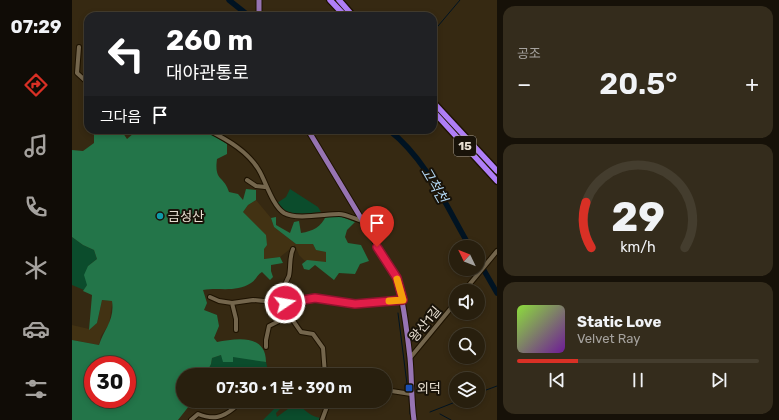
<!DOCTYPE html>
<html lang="ko">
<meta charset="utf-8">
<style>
:root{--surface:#281f0e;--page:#342c1c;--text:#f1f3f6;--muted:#a5a29e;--line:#443d2e;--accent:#d93025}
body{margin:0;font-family:Rubik,"Noto Sans KR",sans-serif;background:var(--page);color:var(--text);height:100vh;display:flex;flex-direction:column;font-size:15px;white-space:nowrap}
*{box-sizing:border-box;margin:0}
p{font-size:13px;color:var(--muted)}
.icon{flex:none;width:22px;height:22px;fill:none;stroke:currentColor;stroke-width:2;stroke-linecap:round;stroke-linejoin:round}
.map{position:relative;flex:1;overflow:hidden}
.details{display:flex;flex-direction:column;gap:6px;padding:6px;background:#161108;width:282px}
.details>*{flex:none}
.banner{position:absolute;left:12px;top:12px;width:353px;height:122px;border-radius:12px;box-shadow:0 2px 6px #0003,0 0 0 1px var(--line);background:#202124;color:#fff;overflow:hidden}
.needle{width:26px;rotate:313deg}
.tools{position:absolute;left:377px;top:240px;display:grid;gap:8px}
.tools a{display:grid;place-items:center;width:36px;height:36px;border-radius:50%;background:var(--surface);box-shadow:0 2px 6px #0003,0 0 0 1px var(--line);font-size:20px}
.speed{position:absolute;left:12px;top:356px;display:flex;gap:8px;font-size:20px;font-weight:700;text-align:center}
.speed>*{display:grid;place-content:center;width:52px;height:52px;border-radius:50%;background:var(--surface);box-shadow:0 2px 6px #0003,0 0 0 1px var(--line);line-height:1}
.speed .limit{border:6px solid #d22;background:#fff;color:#111}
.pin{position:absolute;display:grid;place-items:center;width:34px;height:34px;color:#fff;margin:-41px -17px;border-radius:50% 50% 50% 0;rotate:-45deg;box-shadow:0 0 4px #0007}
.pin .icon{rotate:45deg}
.me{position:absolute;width:44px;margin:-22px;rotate:78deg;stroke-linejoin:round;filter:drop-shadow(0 0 3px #0008)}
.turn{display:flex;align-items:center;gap:14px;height:84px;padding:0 16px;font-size:18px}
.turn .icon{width:52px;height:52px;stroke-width:2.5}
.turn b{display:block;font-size:28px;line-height:34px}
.then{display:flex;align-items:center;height:38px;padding:0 16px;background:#0003;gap:8px;font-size:15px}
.big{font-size:30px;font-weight:600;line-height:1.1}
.details .tile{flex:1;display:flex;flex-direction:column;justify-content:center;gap:6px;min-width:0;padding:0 14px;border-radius:12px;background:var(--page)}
.details .dial{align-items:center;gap:0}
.dial svg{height:104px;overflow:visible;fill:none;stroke:var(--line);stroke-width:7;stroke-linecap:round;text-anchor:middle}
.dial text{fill:var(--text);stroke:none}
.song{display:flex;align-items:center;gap:12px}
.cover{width:48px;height:48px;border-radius:6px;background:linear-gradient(135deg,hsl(90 70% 55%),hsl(280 70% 35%))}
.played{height:4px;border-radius:2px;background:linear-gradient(90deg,var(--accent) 25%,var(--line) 25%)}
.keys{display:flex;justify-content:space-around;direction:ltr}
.heat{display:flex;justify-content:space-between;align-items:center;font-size:22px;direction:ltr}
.trip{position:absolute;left:104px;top:368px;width:216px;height:40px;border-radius:20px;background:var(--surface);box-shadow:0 2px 6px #0003,0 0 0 1px var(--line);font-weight:600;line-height:40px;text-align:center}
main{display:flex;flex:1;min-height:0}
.dock{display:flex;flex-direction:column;width:72px;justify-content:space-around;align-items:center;background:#100c06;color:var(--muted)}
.dock .icon{width:28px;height:28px}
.dock .selected{color:var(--accent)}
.dock b{font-size:18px;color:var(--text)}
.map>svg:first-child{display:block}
.built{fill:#423213}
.green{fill:#0b4c2c}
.forest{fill:#237549;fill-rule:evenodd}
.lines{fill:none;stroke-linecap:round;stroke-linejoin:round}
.stream{stroke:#001322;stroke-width:1}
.river{stroke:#001322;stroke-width:5.5}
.minor-casing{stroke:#1d1200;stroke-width:6}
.major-casing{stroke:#1d1200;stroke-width:7}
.highway-casing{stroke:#1d1200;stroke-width:8}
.minor{stroke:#74664d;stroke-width:4}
.major{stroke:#9774b3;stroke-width:5}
.highway{stroke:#af7ef7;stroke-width:5.5}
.route-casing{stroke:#92132f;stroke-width:10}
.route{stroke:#e11d48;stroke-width:7}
.slow{stroke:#f59e0b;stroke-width:7}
.culture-dot{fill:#0f9aa8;stroke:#191309;stroke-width:1.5}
.transit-dot{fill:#1a4fb4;stroke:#191309;stroke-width:1.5}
.labels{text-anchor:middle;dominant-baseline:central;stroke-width:4;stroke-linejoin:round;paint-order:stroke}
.shield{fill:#191309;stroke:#aaa296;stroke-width:1}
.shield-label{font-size:12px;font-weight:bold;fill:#e8dfd2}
.poi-label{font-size:13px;fill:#e8dfd2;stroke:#191309;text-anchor:start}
.street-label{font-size:13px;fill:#e8dfd2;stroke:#191309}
.water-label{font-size:14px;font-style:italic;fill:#b2d6f2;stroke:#191309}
</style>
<main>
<nav class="dock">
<b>07:29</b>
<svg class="icon selected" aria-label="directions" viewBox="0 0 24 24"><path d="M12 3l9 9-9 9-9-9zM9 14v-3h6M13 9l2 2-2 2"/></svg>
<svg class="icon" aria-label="music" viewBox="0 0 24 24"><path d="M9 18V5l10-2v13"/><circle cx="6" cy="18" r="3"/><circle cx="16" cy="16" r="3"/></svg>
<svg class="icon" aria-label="phone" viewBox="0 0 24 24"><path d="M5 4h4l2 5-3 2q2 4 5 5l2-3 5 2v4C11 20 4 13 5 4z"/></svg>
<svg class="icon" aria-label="climate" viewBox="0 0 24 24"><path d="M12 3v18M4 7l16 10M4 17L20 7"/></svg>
<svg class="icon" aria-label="car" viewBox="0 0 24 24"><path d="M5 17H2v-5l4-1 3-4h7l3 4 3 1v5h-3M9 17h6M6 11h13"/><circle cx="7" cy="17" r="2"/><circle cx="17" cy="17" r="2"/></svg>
<svg class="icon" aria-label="filters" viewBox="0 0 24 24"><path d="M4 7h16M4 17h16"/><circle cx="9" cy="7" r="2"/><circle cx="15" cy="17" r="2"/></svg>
</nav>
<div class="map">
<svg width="425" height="420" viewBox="0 0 425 420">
<rect width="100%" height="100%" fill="#362912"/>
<path class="built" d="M184,200L199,218L202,227L224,244H241L244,250L254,252V263L233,261L227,255L223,245L208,257L192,259V249L171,212L176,205Z
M30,300L40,301V305L37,324L29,336L27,345L0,340V325L17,329L25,323Z"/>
<path class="green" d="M218,189L246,207L249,212C234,213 215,218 205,203L214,197Z
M0,237L11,245L22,250L25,259L16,266L15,285L12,290L0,285Z
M149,355L174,357L194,362L197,375H168V367L152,368L145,375L134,374L139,364L140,358Z
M206,405L210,407L204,413L205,417C235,393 225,414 249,418V420H191Z"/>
<path class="forest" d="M35,130L51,133L55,139L62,133L74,130H98L103,133L128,130L139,134L155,144V154L145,159C142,182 152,175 157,192L166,194L171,200L174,189L184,190V200L176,205L171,212L194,235L195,245L192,249V259L208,257L211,263L199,265V271L201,277L198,280L190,272C185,275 183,281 179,283C164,293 147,287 131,290L135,303L132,310L145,315L147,326L142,338L145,342C163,339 194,333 194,362L161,357V362H151L149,355L140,358L139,364L134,374L136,375H111V401H121L106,420H0V340L27,345C32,329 43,320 40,301L30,300L25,323L17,330L20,295L11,291L15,285L12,275L16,266L25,259L22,250L11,245L0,237V150L11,151L22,143V132ZM21,365H55V399H21Z
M254,216L270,217L283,222L275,230L273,237L276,243L289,245L297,261L288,264L283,274L267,273L262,280L243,265L237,270L232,269L230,264L235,260L254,262V252L244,250L241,244H224L202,227L199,218L204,217V225L218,233L222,222L227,221L229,233C241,231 249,227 254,216Z"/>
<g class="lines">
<path class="stream" d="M361,32L388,0
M326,313L336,392
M406,393L425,386
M337,395L338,414
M358,412L386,401
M368,414L379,420"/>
<path class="river" d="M157,0L177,16
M317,130C355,160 374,206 398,247
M406,260L425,293"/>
<defs>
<path id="minor" d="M7,47L5,73L16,83
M136,130C156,140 177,152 188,172C194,183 201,206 212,213C224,220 253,214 267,214C274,214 283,219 290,221
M175,180L184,186L193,187
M221,249C217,258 219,267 217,276C215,280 213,284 212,288C208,305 220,319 229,332L241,334L251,348L253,375
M392,291L425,251
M138,297L147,301L160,303L181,300L213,303L243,298L283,304L331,300
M160,303L164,319V330
M194,347V340L197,326L217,316
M338,358L384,302
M224,372L248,375
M313,390L339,394
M119,420L126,414C141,420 150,418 162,408
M250,420L257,401"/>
<path id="major" d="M187,16V0
M236,130L325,278C332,304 335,331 338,358C340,379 339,399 342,420"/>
<path id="highway" d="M258,0L273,16
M267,0L281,16
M361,102L425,171
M361,111L425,181"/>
</defs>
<use href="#minor" class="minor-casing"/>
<use href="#major" class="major-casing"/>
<use href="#highway" class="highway-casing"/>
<use href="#minor" class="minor"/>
<use href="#major" class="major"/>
<use href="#highway" class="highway"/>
</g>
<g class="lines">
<defs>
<path id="route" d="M213,303L243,298L283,304L331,300L325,278L305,247"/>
</defs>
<use href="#route" class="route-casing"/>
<use href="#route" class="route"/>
<path class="slow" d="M317,301L331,300L325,279"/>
</g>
<circle class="culture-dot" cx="88" cy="216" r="4"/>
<rect class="transit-dot" x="333" y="384" width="8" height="8" rx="2"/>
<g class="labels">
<rect class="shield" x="382" y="136" width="22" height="20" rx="3"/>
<g class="shield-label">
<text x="393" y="146">15</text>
</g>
<g class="poi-label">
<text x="96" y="216">금성산</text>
<text x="345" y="388">외덕</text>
</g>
<g class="street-label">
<text transform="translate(353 324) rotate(-50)">왕산1길</text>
</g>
<g class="water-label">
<text transform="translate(362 185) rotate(60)">고척천</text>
</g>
</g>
</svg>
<div class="tools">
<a><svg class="needle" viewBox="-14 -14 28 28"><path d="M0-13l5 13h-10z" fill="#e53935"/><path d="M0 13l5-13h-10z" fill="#a5a29e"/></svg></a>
<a><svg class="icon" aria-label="sound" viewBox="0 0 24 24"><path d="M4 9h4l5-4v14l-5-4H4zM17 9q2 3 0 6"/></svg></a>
<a><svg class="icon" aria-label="search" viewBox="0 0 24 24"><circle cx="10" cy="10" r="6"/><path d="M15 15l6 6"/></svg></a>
<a><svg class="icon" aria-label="layers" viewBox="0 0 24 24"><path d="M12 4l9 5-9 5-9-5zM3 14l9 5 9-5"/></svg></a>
</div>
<div class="speed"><div class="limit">30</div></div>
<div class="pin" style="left:305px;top:247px;background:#d93025"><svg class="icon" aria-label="arrive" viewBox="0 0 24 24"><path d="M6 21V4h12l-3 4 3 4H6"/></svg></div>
<svg class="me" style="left:213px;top:303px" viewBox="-20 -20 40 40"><circle r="17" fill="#e11d48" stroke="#fff" stroke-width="3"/><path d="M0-11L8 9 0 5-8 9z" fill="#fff"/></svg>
<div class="trip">07:30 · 1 분 · 390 m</div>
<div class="banner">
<div class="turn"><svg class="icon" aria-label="left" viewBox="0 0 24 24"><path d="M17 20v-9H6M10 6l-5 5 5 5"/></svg><div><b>260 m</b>대야관통로</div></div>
<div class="then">그다음<svg class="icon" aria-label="arrive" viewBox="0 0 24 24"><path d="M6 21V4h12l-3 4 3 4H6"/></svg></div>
</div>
</div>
<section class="details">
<div class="tile"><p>공조</p>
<div class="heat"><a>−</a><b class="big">20.5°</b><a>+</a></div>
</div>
<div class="tile dial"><svg viewBox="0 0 100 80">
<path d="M14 69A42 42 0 1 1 86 69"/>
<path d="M14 69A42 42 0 0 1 10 34" stroke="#d93025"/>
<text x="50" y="56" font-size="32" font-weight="700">29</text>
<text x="50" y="72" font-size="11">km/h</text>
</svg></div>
<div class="tile">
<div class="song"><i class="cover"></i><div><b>Static Love</b><p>Velvet Ray</p></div></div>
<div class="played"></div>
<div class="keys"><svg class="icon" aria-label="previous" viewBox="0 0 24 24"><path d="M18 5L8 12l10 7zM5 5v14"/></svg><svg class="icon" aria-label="pause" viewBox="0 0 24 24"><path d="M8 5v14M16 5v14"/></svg><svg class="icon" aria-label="next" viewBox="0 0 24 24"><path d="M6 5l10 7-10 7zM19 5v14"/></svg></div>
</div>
</section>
</main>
